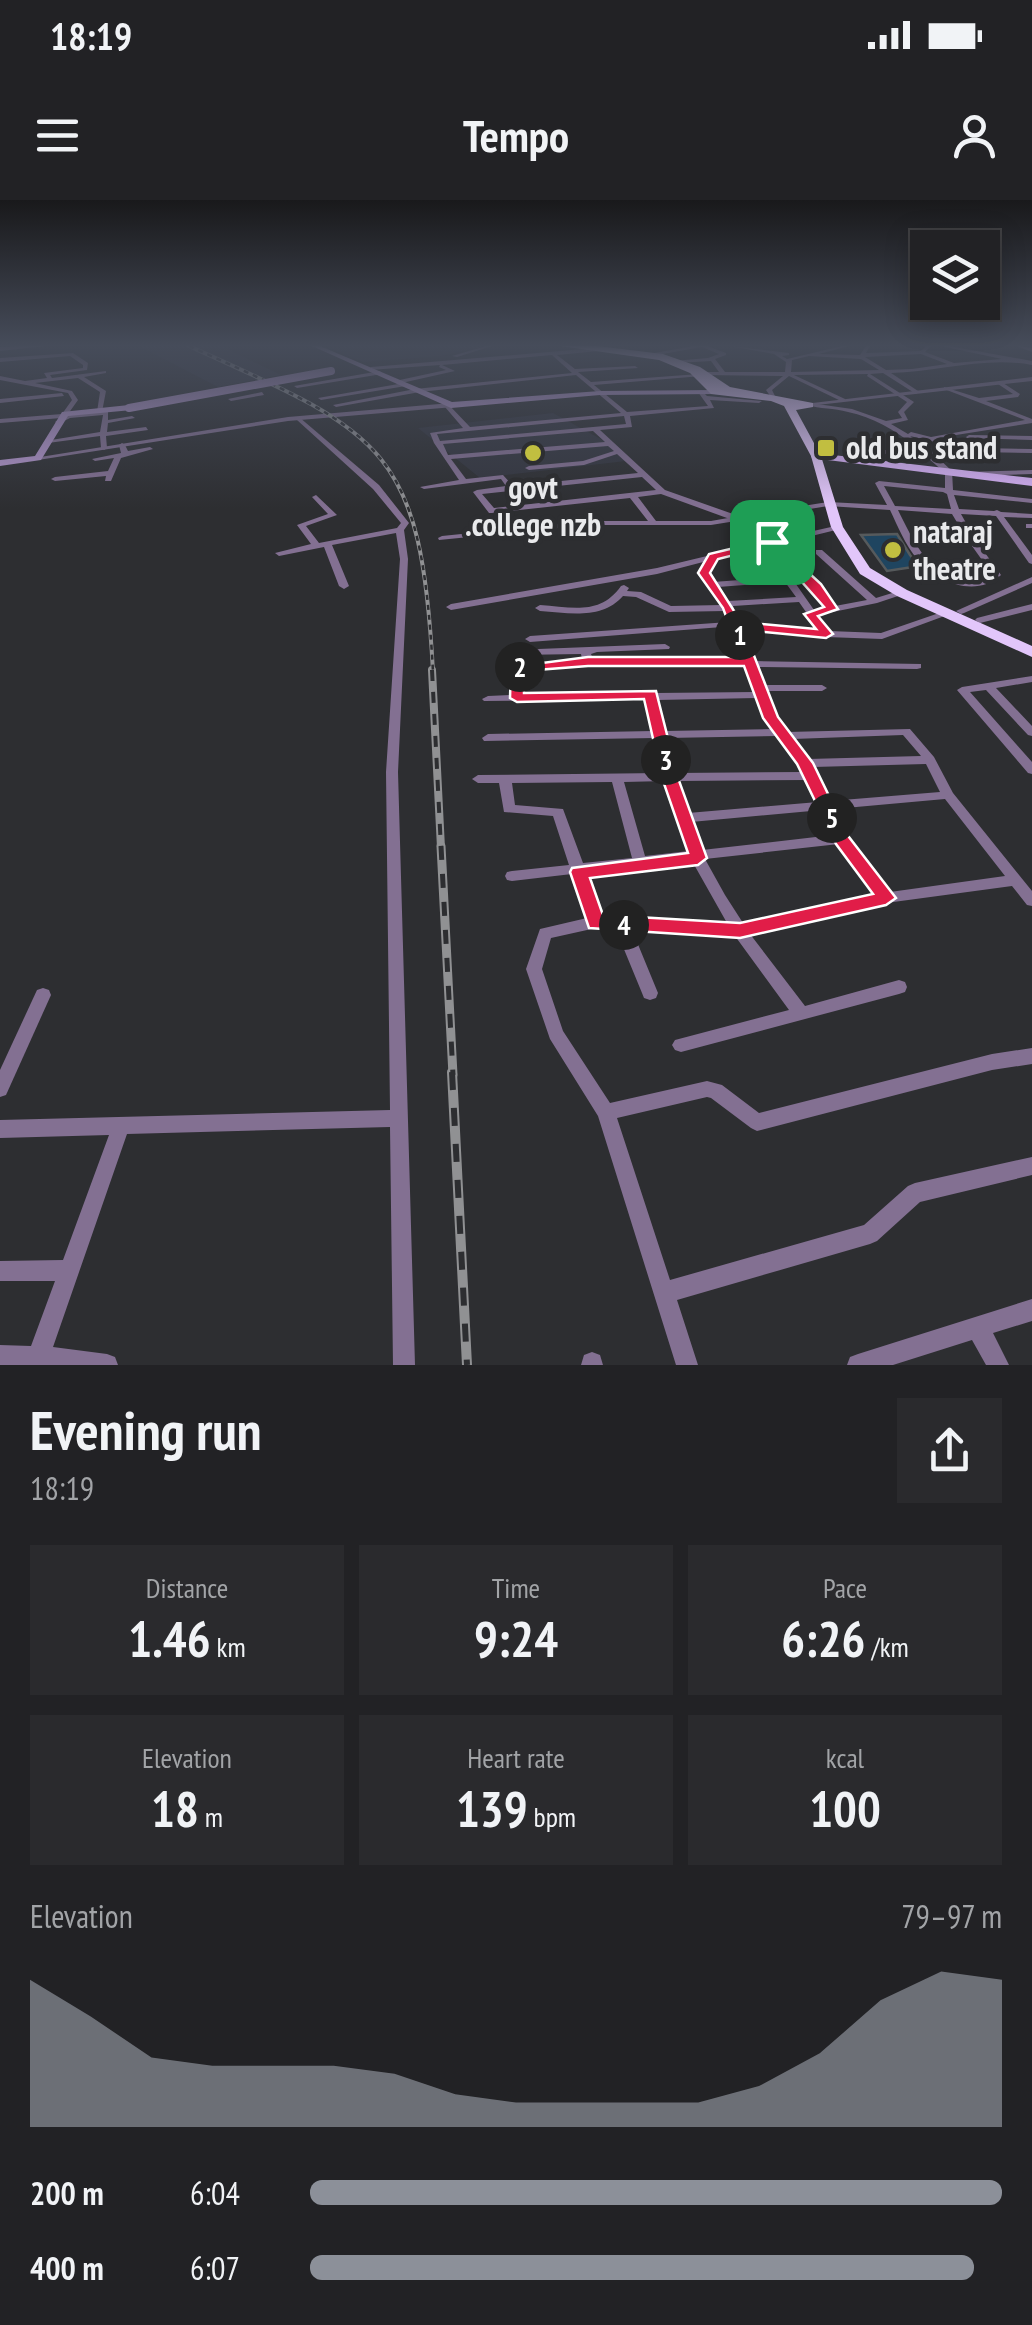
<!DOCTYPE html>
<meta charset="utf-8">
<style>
body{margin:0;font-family:"PT Sans Narrow",sans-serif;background:#2a2a2d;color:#f1f3f6;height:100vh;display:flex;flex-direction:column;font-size:38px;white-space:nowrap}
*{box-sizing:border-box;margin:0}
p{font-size:32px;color:#a2a4a7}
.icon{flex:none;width:55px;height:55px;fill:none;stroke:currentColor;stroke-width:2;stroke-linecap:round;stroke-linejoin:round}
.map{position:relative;height:1165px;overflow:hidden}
.drawer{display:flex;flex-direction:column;background:#222225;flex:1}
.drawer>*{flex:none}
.tools{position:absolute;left:910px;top:30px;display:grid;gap:20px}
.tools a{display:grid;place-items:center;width:90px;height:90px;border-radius:0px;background:#222225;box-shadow:0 5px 25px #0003,0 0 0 2px #3f3f42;font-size:50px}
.pin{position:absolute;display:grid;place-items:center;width:85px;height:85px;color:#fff;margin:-42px;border-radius:20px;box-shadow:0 5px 15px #0006}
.km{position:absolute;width:50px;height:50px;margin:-25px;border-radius:50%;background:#222;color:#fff;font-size:28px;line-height:50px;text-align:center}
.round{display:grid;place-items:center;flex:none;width:105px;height:105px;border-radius:0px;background:#2a2a2d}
.head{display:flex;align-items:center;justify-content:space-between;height:170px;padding:0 30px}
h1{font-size:55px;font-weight:700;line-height:75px}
.metrics{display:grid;grid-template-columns:repeat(3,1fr);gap:15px;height:170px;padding:10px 30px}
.metrics div{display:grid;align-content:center;border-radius:0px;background:#2a2a2d;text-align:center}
.metrics b{font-size:50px;font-weight:700}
.metrics small{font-size:28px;font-weight:400}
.metrics p{font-size:28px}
.chart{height:280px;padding:20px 30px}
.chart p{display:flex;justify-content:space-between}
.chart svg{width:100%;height:180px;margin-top:10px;fill:#8c9099;opacity:.7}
ul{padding:0 30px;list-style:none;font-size:32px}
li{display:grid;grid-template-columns:160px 120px 1fr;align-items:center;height:75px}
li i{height:25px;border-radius:12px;background:#8c9099}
.status{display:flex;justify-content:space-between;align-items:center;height:70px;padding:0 50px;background:#222225;direction:ltr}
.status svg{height:28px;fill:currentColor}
header{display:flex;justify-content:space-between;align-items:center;height:130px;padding:0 30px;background:#222225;font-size:45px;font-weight:700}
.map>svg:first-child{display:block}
</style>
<div class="status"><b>18:19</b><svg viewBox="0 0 49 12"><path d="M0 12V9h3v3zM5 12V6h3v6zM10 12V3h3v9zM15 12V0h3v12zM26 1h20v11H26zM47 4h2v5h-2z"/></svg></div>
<header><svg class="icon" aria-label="menu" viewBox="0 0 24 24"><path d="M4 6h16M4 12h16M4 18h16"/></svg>Tempo<svg class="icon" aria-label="person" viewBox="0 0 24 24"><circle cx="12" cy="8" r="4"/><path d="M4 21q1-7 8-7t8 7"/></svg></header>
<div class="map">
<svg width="1032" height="1165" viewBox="0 0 1032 1165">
<rect width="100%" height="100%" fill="#2d2e31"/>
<g fill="#33353e">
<path d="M139,146H221L281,175L218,187Z"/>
<path d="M346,146H485L441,156L363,162L334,150Z"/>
<path d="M553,213L610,244L626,261L480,278L418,228Z"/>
</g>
<path fill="#1f4560" stroke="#565a5c" stroke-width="2.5" d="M897,334L910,355L919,366L887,371L861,335Z"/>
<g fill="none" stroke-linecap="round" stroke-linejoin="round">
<g fill="#837092" fill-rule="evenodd">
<path d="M28,146H46L0,151V147Z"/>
<path d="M486,146H492L457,157L452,156Z"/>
<path d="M694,146H707L726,153V155L715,159L725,172H785L786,162L774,154L730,146L789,153V155L782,156L787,159L842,146H849L819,154L860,155L866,146H870L866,153L921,151L926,146H931L925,152L954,163L1002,159L941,146H949L1032,161V165C986,156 937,172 891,173L918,191L916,194L883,173L870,174L914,202L904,212L908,220L891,224L908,234L911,232L931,237L1025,220L944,189V187L979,198L1013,194L998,184L1000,181L1020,194L1018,197L986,201L1032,219V223L937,238L977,248L1032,249V253L977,252L910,236L924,245L952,271L953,290L1032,299V303L954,295L959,309L994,311L997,310L1001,312L1032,314V318L1004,317L1032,355V364L1029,363L996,316L961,314L975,339L1001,375C977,398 936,383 917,359C905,344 898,327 890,310L828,306L743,320L764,342L840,325V329L779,344L820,385L835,406L867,400L816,354V350H822L876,398L902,390L907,393L877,403L818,415L829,431L881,433L942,412H948L950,414L882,439L826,437L742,429L754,461L921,464V468L917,469L756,467L763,485H822L827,488L822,491H765L775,517L787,532L910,529L934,557L953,593L1032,691V706L1027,705L1012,686L886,703L750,734L805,806L899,780L905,782L907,787L905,792L899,794L681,852L675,850L672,845L675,840L789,810L735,736L638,730L637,742L658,793L656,798L650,800L644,798L642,793L621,742L623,729L596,728L551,738L542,769L563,831L610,903L707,881L722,885L759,913L992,854L1032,848V864L992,870L757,931L751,928L711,898L707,897L617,918L670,1080L864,1025L908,986L915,983L1032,957V975L920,1002L877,1041L870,1044L677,1100L698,1165H676L598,916L550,839L526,769L540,729L587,718L572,674L512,681L507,680L505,676L507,672L512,671L569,665L553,616L504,612L499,583H478L472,579L478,575L663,573L655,538L484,541L482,538L488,534L653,531L646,500L484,501L482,499L488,496L512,495L513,465L582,459L581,454L517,455L512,452L513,450L665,444L670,447L669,449L597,452L591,454L593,459L743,461L731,428L722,427L530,442L525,439L530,436L729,422L725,411L669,412L636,397L623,396C602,420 569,413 540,411L535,408L540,405C571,407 600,416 621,386L624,385L629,388L627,391L641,392L671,406L722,405L700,376L707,361L657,374L451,410L446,407L451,404L657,368L757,344L736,321L711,325H589L439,340L438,338L442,336L589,321H648L630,298L492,313H489L473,292L477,290L506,286L501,279L424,289L420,287L459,280L434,243L430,233L463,228L445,207V205H449L470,227L621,213L576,175L420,192L336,207L333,205L415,189L572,173L552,155L442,165L455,171L397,184L395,181L446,170L439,167L440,165L369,170L371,167L607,147L609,150L557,155L575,169L635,166L638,168L578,172L591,182L699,174L702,176L594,185L627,212L708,206L698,192L701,190L707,196L762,201L759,203L710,200L714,208L630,216L632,227L600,230L665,290L733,314V317L828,302L887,305L875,283L879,281L945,288V273L918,249L838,261L835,259L914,245C894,230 873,217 848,212C834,208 820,209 807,205L810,203L852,209L886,221L902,218L898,212L907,202L867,176L868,174L794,175L845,199V201H841L789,176L772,190L776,198L773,200L766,190L783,176L702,175L700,172H719L711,161L676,163L673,161L708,158L719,154L702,147L651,156L648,154ZM921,154L947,164L912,169L886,170L865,157ZM809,156L861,159L879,170L791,172L792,160ZM624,216L626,224L440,241L437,234ZM593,231L605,242L448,255L443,244ZM608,246L614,251L583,261L529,266L525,268L529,270L584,265L617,254L638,273L513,286L503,275L466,279L451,259ZM642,277L656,290L494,308L482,294ZM884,286L943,292L947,294L951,309L895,306ZM661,294L727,318H728L711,321H656L638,297ZM898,310L952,314L967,339L992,374C982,381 973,382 961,380C926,371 913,340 898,310ZM771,346L814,389L826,408L814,410L791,377L775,361L753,350ZM744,352L769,365L781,377L713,382L709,376L716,359ZM785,382L796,397L728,401L718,387ZM799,402L806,412L805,414L819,430L739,423L733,406ZM588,465L746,467L755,492L655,493L650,491L645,493L522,495V470ZM757,498L764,518L772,529L665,531L657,500ZM903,535L921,556L808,559L793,539ZM778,536L803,572L676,573L666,538ZM926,564L940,592L830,601L813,567ZM807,580L818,602L688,613L678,581ZM666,581L689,651L645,656L624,582ZM612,582L632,658L583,663L563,609L515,605L512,583ZM945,599L1005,676L890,692L848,637L834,609ZM822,610L833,635L702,650L691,622ZM839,644L876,695L743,723L725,695L705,659ZM692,661L727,723L602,717L586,673L635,667L641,670L648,666Z"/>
<path d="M73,153L88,163L87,170L50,175L52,178L106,171V173L84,177L106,191L102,212H108V220L132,216L135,218L108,223L107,232L146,227L148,230L106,236L107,248L104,250L101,248L100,236L48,243L45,241L100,232L103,215L70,218L58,224L55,222L61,218L0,223V219L62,214L72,200L68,193L0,180V176L25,181L47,178L44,173L83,168V165L70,156L0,162V158ZM78,178L100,192L97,212L68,214L78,200L72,191L35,183Z"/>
<path d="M380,171L382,174L297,188L294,186Z"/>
<path d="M404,183L406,186L321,200L318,198Z"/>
<path d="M262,192L264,195L231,201L228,199Z"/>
<path d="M62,193L64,196L0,203V199Z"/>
<path d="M299,217L379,285L409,323L404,330L408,359L398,572L415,1165H393L390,927L127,934L53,1147L107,1154L115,1157L118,1165H0V1145L31,1146L55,1081H0V1061L63,1060L109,935L0,938V920L390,910L386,572L400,359L396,333L332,345L349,386L344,389L339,386L324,347L279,356L275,353L311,344L297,325L328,314L312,297L316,295L337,315L306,326L319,343L397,328L401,323L373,289L297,220Z"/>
<path d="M969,235L1032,236V240L967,238L966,237Z"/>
<path d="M122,243L125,245L128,251L150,247L153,249L121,258L111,281H105L106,276L55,281L51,279L55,277L108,271L114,258L95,261L92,259L121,253L119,245Z"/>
<path d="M1032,270V274L965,276L961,274L965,272Z"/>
<rect x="1026" y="324" width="6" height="4"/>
<path d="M1032,377V383L964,413L961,414L956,411Z"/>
<path d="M1032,404V410L980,423L975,420L977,418Z"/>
<path d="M1032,476V482L996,488L1032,526V536L1028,535L986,490L970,492L1032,562V574L1028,573L957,490L962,487Z"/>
<path d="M43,788L49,790L51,795L6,895L0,897V870L37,790Z"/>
<path d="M1032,1099V1121L993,1133L1009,1165H986L972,1140L893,1165H847L850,1157L858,1154Z"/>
<path d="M592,1152L600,1155L603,1165H581L584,1155Z"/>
</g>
<g fill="#837092" fill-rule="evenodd">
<path d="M1018,146L1032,148V152L1019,147Z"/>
<path d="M1032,177V181L808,206L804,204Z"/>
<path d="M451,203L454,207L288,221L38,260L34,258L288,217Z"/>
</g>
<g fill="#b395cc" fill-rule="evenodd">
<path d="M312,146H320L452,202L600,191L714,190L718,192L714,194L600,195L451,208Z"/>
<path d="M129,205L132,210L68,216L41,260L0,266V260L35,256L62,212Z"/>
</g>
<path fill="#d8b2f8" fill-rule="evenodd" d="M816,253L1032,278V286L812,258L811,256Z"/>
<path fill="#e2c6fa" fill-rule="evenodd" d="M560,146H597L663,154L700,167L730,187L813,203V207L796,210L821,256L843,327L870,368L907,390L1032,446V457L897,396L860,374L831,327L811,256L784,206L771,201L711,194L690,173L659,160Z"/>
<g stroke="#909193" stroke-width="4">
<path id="rail-far3" d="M189,146C385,234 421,248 433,472"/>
</g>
<g stroke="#909193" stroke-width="8">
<path id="rail-far2" d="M432,470L441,648"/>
</g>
<g stroke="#909193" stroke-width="9">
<path id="rail-far1" d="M441,646L453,875"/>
</g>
<g stroke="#909193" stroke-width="10">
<path id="rail" d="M452,872L467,1165"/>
</g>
<use href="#rail-far3" stroke="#2d2e31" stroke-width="2.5" stroke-dasharray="5" stroke-linecap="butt"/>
<use href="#rail-far2" stroke="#2d2e31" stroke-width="4" stroke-dasharray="11" stroke-linecap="butt"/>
<use href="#rail-far1" stroke="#2d2e31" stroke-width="5" stroke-dasharray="14" stroke-linecap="butt"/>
<use href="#rail" stroke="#2d2e31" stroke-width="6" stroke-dasharray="18" stroke-linecap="butt"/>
<path stroke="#b395cc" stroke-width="8" d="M129,208L331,171"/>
</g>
<linearGradient id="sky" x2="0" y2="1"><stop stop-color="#19191b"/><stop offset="0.47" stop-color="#464c5a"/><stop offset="1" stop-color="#464c5a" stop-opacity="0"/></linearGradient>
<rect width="1032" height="309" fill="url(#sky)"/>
<path fill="#e11d48" stroke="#fff" stroke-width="2.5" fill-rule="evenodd" d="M772,339L821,384L838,409L818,416L833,434L826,438L744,430L778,517L813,563L849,637L896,698L886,705L740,738L589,728L570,672L572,668L688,653L662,578L644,499L517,502L510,498L511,467L588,457H741L723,408L698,373L709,354ZM770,346L824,407L804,414L816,429L741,422L710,373L718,359ZM588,466H744L763,518L797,564L836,644L873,694L740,723L603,715L590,678L698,665L707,658L678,578L656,491L524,493V471Z"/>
<g fill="#c1be40" stroke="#2d2e31" stroke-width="4">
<rect x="816" y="238" width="20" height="20" rx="5"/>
<circle cx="533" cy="253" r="10"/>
<circle cx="893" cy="350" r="10"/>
</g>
<g text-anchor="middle" stroke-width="9" stroke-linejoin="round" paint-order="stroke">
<g font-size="32" font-weight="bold" fill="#e9eaec" stroke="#2d2e31" text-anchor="start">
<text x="846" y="259">old bus stand</text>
<text x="533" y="299" text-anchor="middle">govt<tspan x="533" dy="37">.college nzb</tspan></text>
<text x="913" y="343">nataraj<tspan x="913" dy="37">theatre</tspan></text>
</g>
</g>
</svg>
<div class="tools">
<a><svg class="icon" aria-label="layers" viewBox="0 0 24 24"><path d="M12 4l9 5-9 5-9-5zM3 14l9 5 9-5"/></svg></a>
</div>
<div class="pin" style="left:772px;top:342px;background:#1e9e55"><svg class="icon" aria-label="arrive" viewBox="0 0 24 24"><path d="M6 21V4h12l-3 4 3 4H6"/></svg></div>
<b class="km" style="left:740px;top:435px">1</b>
<b class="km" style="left:520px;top:467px">2</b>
<b class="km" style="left:666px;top:560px">3</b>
<b class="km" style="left:624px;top:725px">4</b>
<b class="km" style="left:832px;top:618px">5</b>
</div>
<section class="drawer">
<div class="head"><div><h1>Evening run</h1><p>18:19</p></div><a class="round"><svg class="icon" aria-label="share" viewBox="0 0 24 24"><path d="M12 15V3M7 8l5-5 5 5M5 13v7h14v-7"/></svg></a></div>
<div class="metrics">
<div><p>Distance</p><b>1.46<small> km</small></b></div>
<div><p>Time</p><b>9:24</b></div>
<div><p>Pace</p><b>6:26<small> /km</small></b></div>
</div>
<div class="metrics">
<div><p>Elevation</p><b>18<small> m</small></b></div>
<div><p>Heart rate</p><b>139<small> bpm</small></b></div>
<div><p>kcal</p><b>100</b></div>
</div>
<div class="chart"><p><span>Elevation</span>79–97 m</p>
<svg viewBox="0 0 160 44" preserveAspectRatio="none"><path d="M0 44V8L10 17L20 27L30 29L40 29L50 29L60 31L70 36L80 38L90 38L100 38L110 38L120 34L130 26L140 13L150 6L160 8V44z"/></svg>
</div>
<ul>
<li><b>200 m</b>6:04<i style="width:100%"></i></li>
<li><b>400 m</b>6:07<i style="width:96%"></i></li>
</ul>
</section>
